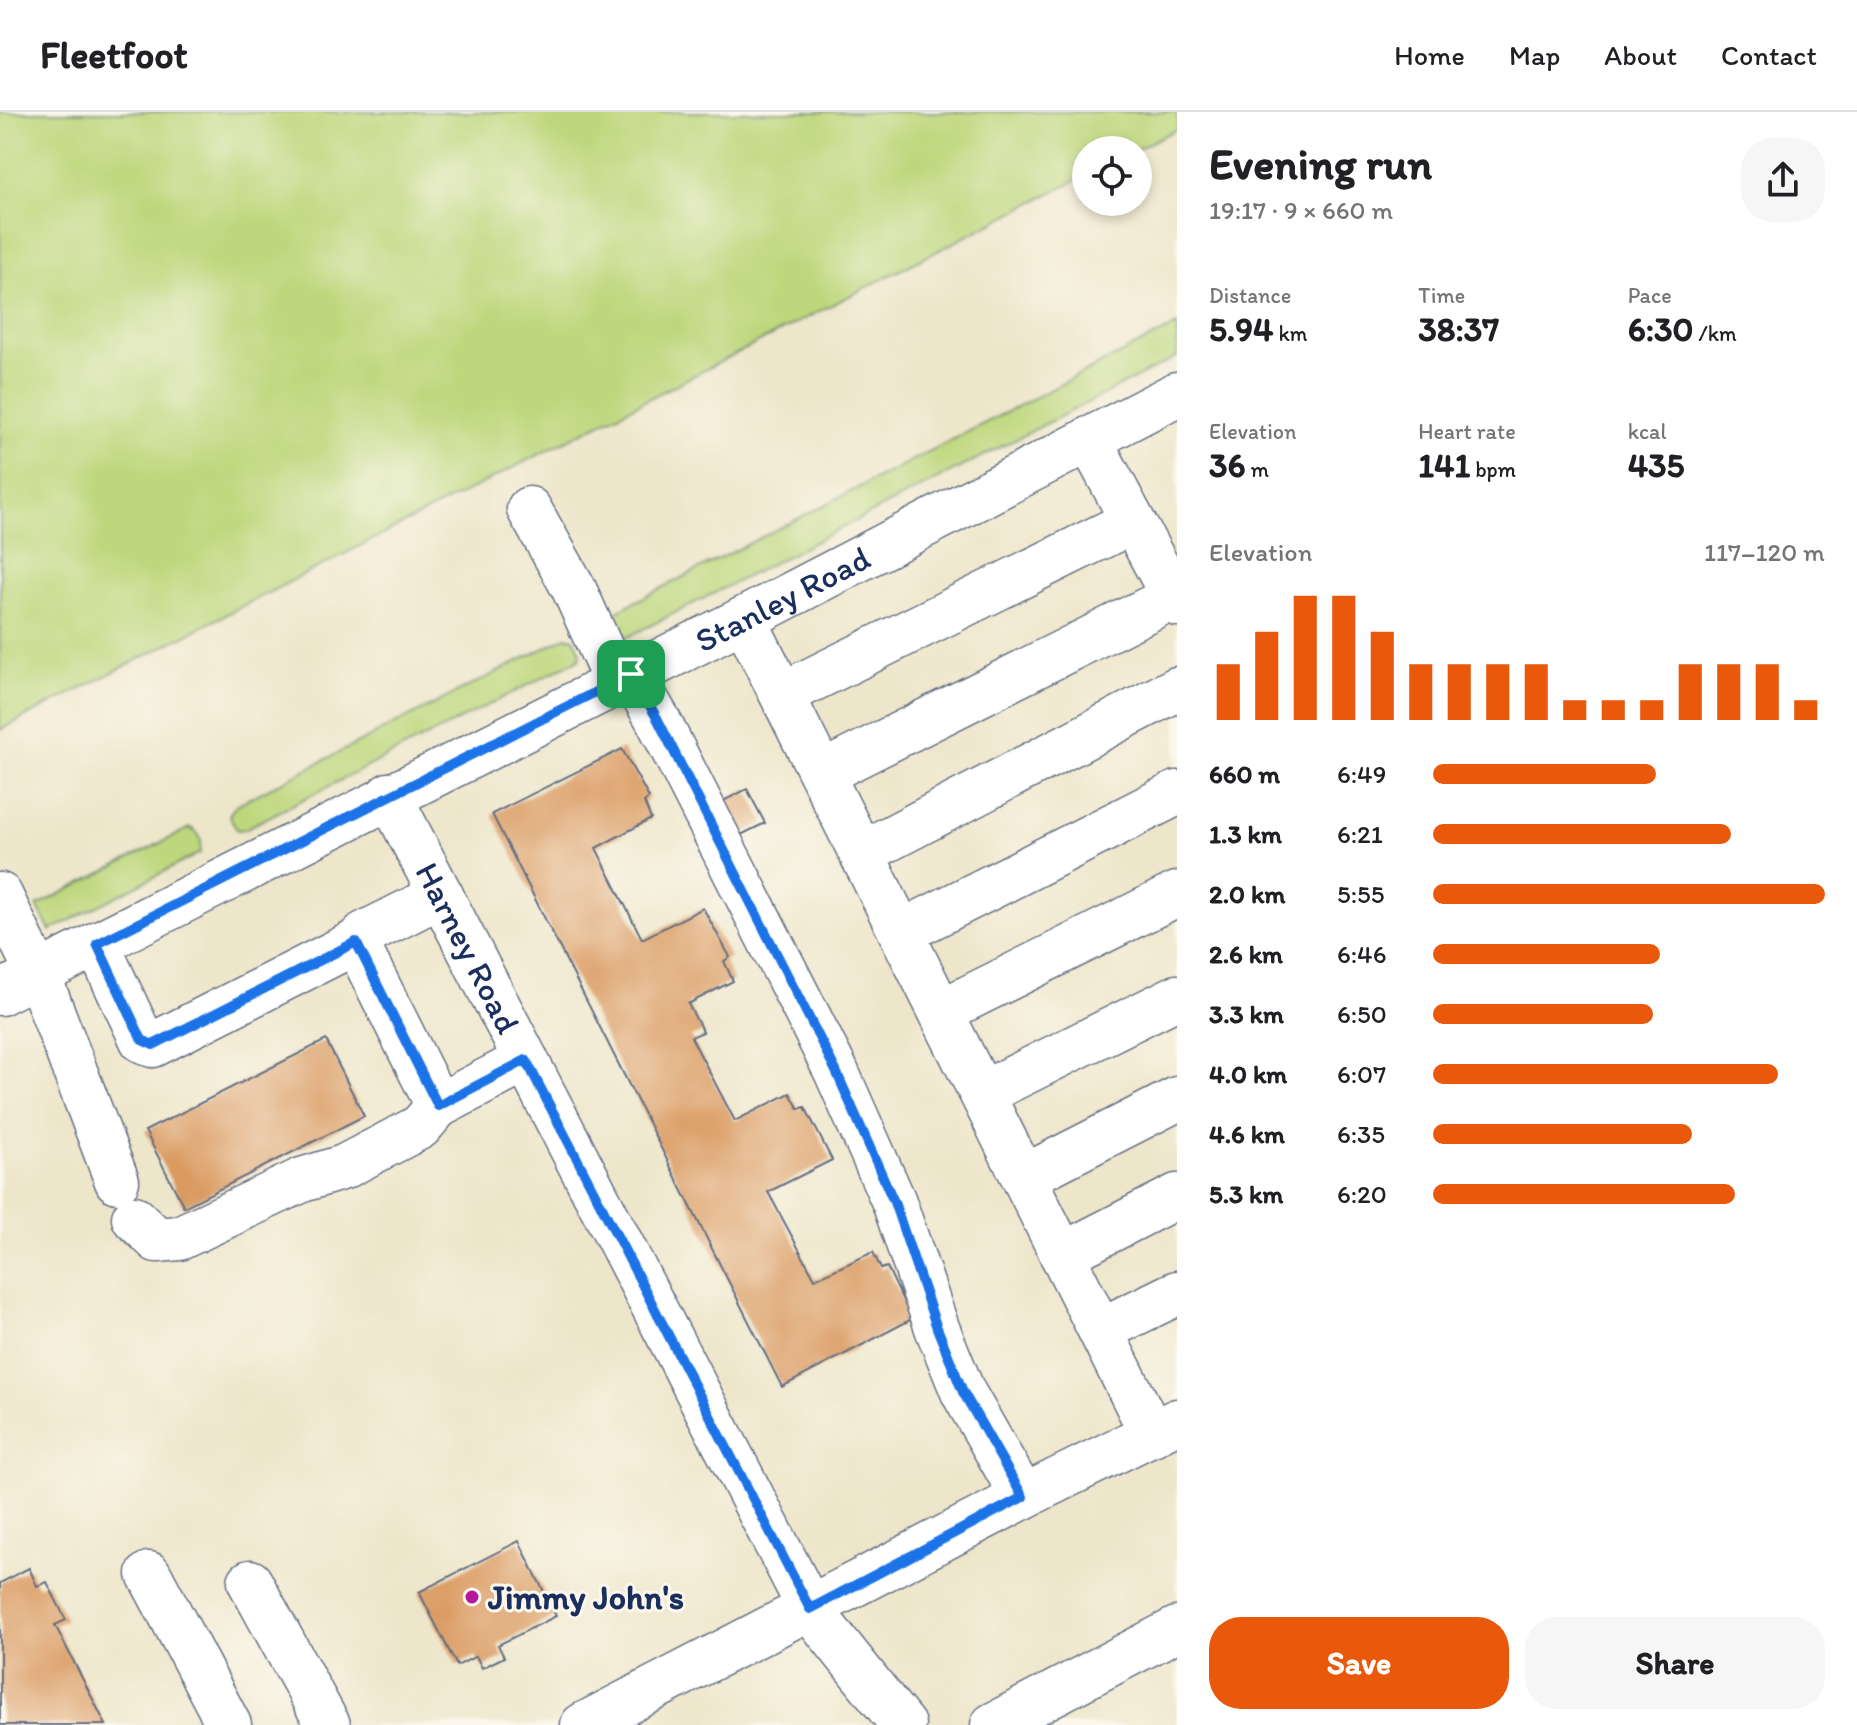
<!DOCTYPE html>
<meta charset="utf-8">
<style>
body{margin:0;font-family:Itim,sans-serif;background:#f6f6f6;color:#202124;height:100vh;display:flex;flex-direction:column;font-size:30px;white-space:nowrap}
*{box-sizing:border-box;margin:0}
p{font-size:26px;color:#757577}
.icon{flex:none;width:44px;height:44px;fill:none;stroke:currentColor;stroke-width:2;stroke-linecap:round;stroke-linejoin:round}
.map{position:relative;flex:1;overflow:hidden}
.panel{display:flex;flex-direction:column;background:#fff;width:680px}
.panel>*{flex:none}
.tools{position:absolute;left:1072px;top:24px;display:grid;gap:16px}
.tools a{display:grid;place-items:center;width:80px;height:80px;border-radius:50%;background:#fff;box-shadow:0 4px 12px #0003;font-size:40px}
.pin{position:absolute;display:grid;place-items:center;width:68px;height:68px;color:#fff;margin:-34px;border-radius:16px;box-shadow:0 4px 12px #0006}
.round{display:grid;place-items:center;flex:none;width:84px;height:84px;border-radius:32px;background:#f6f6f6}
.headline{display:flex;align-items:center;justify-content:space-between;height:136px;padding:0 32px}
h1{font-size:44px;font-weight:700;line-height:60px}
.figures{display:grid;grid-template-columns:repeat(3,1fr);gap:12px;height:136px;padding:8px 32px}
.figures div{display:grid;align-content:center}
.figures b{font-size:34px;font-weight:700}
.figures small{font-size:22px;font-weight:400}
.figures p{font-size:22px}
.chart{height:224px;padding:16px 32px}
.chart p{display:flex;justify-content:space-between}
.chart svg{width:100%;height:144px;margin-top:8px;stroke:#ea580c;stroke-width:6}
.action{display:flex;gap:16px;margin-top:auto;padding:16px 32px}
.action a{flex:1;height:92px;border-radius:32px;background:#ea580c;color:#fff;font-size:32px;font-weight:700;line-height:92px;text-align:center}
.action a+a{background:#f6f6f6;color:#202124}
ul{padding:0 32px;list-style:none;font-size:26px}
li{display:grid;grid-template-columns:128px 96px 1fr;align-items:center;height:60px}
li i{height:20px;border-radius:10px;background:#ea580c}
header{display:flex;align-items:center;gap:48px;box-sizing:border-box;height:112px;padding:0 40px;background:#fff;border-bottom:2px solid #e0e0e0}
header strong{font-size:38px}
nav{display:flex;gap:44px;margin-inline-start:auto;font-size:28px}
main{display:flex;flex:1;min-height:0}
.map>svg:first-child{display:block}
</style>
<header>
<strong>Fleetfoot</strong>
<nav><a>Home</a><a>Map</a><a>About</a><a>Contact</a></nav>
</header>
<main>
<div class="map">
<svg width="1177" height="1613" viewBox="0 0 1177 1613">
<rect width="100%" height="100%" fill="#fbf7ec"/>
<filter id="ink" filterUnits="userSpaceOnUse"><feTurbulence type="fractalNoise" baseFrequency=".0125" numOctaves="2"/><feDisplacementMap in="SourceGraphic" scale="16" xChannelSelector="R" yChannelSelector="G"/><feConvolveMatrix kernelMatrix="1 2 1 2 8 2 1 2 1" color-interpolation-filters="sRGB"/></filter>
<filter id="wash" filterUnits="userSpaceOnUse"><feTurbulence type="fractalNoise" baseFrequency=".006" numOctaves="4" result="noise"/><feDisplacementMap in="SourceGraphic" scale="32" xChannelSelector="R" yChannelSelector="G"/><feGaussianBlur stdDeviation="1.8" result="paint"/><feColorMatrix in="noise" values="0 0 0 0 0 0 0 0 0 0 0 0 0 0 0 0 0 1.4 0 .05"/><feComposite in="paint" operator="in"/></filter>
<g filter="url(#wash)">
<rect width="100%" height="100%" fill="#eee6ca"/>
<g fill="#bdd77c" stroke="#6c836d" stroke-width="2">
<path d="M0,0H1177V17L1135,38H1086V63L0,618Z"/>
<path d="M1177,213V245L626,526L615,522L610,510L611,502Z"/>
<path d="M566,525L574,526L581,540L579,547L245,717L237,718L229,703L236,693Z"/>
<path d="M190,716C201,722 203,729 200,741L50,819L37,794Z"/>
</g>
<g id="blocks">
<g fill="#da9a60">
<path d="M622,637L649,686L644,690L651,707L596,736L642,827L703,796L730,845L724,849L733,869L688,892L703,920L691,925L735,1009L790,981L799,997L805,995L832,1048L768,1080L815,1167L873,1140L881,1157L887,1155L912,1207L782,1275L492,702Z"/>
<path d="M747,677L765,711L731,728L713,694Z"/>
<path d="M326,928L364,1004L184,1095L145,1019Z"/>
<path d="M519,1429L556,1504L498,1533L504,1545L482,1556L476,1544L457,1554L419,1480Z"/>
<path d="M29,1456L37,1474L47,1470L66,1508L55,1513L106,1613H0V1471Z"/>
</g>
</g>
</g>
<g filter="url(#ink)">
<use href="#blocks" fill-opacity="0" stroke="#656f84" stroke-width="2"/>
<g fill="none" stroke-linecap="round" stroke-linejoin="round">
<g stroke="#656f84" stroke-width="47">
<g id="minor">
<path d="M1089,327L1177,492"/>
<path d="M529,397L573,475L616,570"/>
<path d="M744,507L1152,1322"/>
<path d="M631,562L657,606L836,959L894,1090L937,1216L963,1280L1023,1385"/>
<path d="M783,582L1131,410"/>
<path d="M823,661L1173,485"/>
<path id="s1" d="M389,683L810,1497L903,1613"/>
<path d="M862,741L1177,577"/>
<path d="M0,783L38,862L117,1069"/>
<path d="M441,783L364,822L356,830L438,994L526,948"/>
<path d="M902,820L1177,681"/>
<path d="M97,832L142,928L153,933L356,830"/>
<path id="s2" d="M0,881L744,507L1177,282"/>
<path d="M942,899L1177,782"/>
<path d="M983,981L1177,885"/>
<path d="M1024,1065L1177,987"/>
<path d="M134,1106L157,1128L179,1126L302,1068L344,1055L420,1015L438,994"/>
<path d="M1062,1143L1177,1084"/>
<path d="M1101,1218L1177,1181"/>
<path d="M149,1462L229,1613"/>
<path d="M250,1470L328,1613"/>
<path d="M583,1613L1023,1385L1177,1309"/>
<path d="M993,1613L1177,1517"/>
</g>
</g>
<use href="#minor" stroke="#fff" stroke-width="44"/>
</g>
</g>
<g fill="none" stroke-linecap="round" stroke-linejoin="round" filter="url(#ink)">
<g stroke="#fff" stroke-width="16">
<path id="route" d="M631,562L657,606L836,959L894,1090L937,1216L963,1280L1023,1385L810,1497L526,948L438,994L356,830L153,933L142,928L97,832Z"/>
</g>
<use href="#route" stroke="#1a73e8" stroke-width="10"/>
</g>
<circle fill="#b5179e" stroke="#fbf7ec" stroke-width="3" cx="472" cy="1485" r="8"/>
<g text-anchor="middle" stroke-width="6" stroke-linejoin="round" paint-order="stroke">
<g font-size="34" fill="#1b2f5e" stroke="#fbf7ec">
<text dy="12" stroke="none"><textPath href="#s2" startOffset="876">Stanley Road</textPath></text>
<text dy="12" stroke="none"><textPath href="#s1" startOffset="172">Harney Road</textPath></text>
</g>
<g font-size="34" font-weight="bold" fill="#1b2f5e" stroke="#fbf7ec" text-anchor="start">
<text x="488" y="1497">Jimmy John's</text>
</g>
</g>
</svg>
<div class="tools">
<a><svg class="icon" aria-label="locate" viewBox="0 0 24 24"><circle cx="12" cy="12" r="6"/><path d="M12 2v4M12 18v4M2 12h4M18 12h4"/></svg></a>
</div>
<div class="pin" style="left:631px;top:562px;background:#1e9e55"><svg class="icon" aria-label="arrive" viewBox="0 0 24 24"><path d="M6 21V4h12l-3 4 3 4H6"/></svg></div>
</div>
<section class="panel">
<div class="headline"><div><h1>Evening run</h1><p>19:17 · 9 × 660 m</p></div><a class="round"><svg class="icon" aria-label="share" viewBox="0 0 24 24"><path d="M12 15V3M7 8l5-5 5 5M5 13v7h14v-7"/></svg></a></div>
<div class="figures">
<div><p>Distance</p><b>5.94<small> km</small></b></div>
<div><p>Time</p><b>38:37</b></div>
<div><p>Pace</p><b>6:30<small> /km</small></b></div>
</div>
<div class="figures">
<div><p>Elevation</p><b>36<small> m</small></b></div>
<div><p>Heart rate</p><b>141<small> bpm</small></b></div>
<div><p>kcal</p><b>435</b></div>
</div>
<div class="chart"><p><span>Elevation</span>117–120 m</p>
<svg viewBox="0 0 160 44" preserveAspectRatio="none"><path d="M5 44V27M15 44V17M25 44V6M35 44V6M45 44V17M55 44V27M65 44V27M75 44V27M85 44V27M95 44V38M105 44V38M115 44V38M125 44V27M135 44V27M145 44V27M155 44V38"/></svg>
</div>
<ul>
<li><b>660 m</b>6:49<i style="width:57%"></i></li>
<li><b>1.3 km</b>6:21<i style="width:76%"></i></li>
<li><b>2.0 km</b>5:55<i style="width:100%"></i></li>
<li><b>2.6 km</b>6:46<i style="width:58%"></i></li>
<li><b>3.3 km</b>6:50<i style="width:56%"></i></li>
<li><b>4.0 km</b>6:07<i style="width:88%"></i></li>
<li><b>4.6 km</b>6:35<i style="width:66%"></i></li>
<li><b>5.3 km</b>6:20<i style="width:77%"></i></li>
</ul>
<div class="action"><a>Save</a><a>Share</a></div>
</section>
</main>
